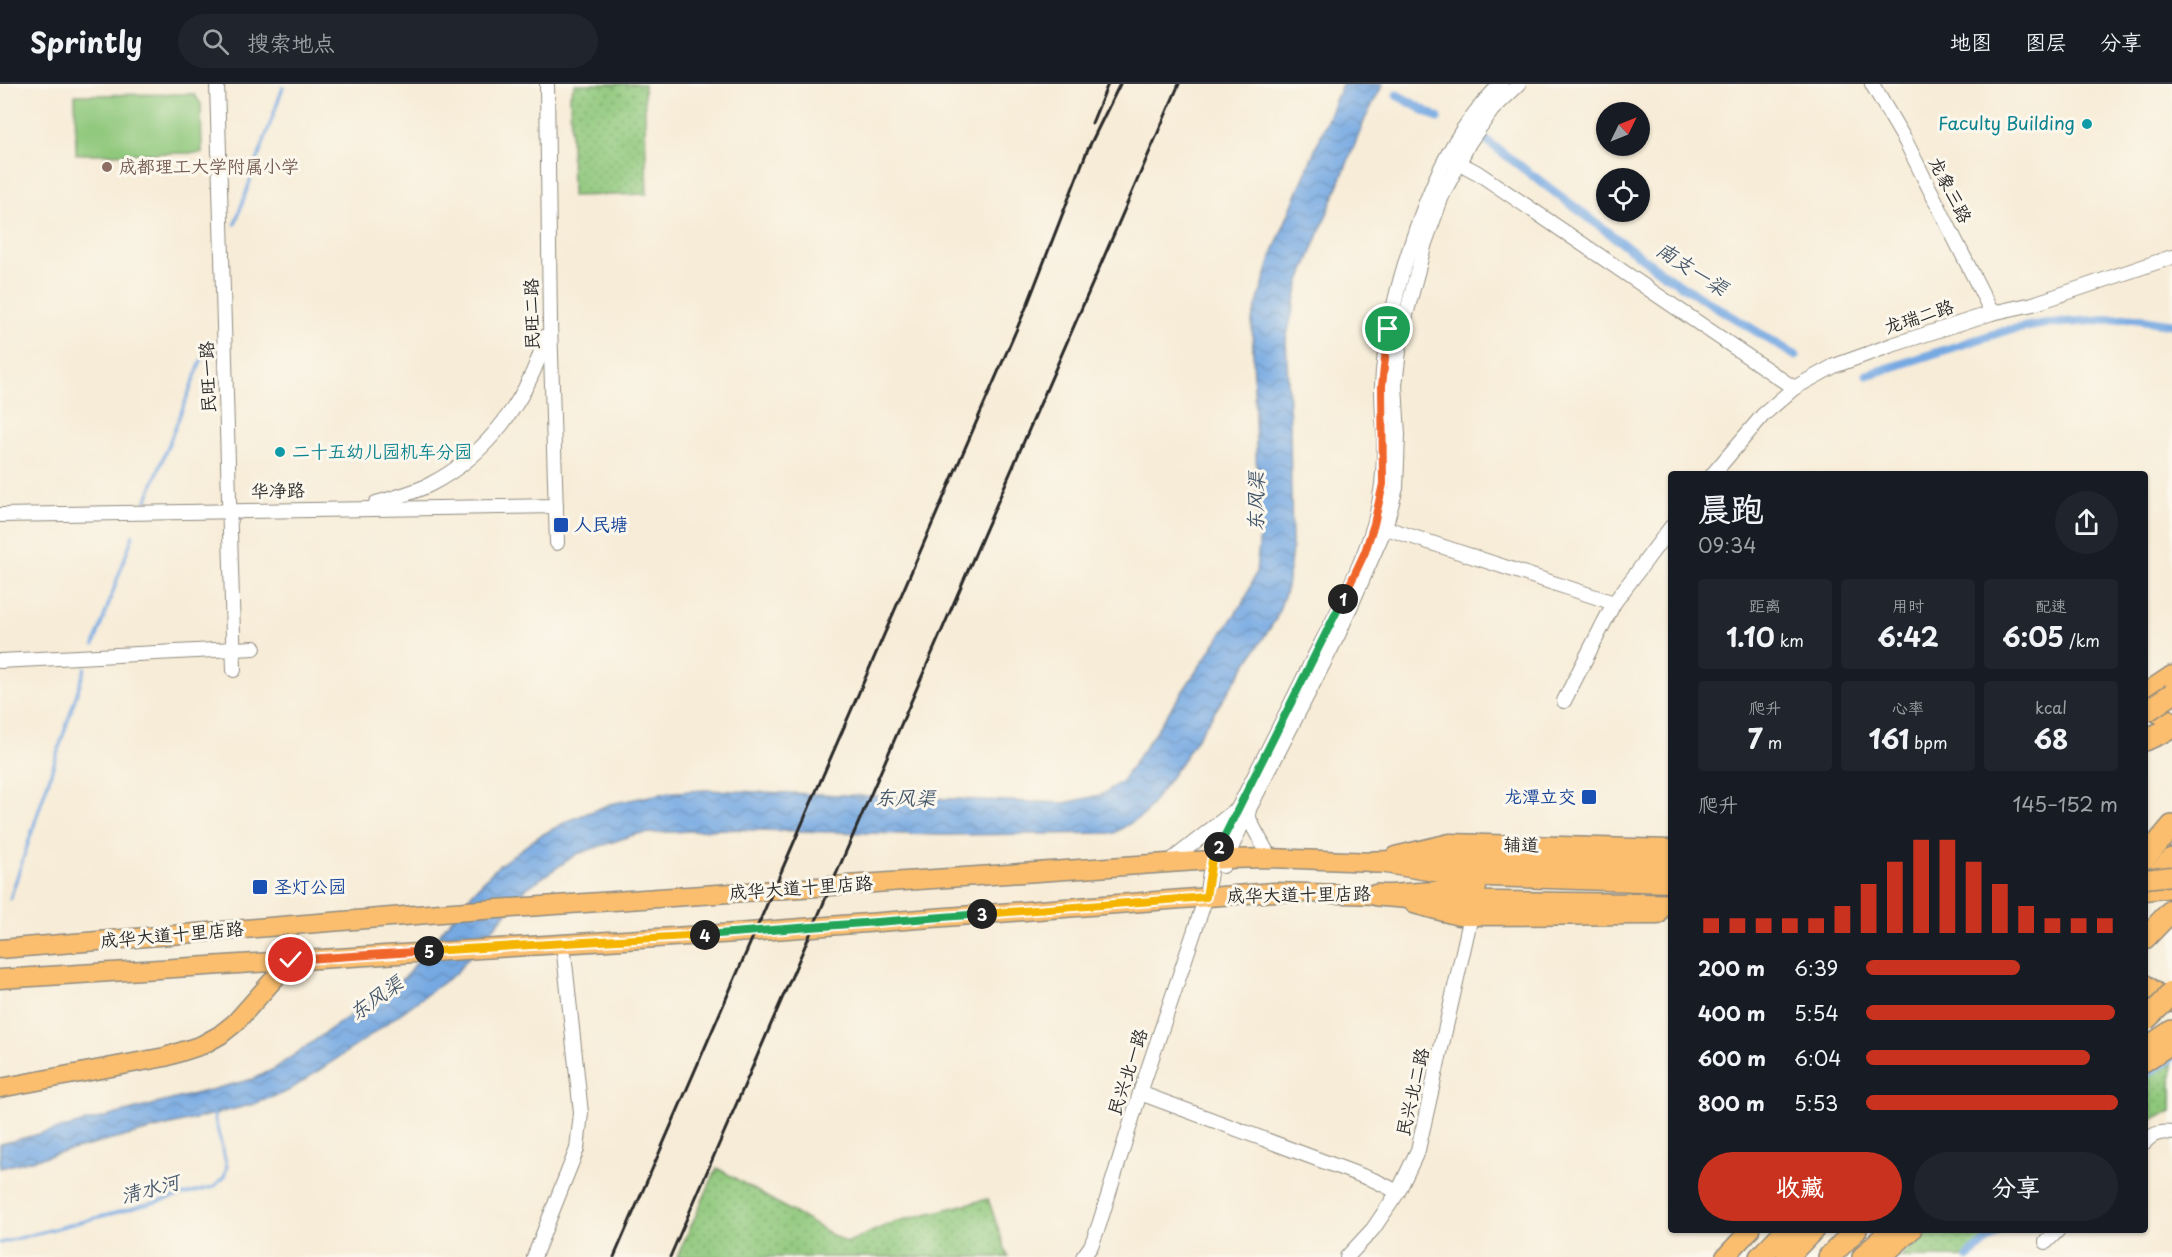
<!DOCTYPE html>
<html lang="zh">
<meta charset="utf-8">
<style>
body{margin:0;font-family:"Playpen Sans","LXGW WenKai TC",sans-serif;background:#20242c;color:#f1f3f6;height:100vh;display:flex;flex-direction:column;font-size:22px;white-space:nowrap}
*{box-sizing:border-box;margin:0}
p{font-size:20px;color:#9ea1a6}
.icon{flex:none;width:33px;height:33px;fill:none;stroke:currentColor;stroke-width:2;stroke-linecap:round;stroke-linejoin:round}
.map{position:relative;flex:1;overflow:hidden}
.side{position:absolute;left:1668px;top:387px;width:480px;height:762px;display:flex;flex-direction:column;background:#171b24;border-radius:6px;box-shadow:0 2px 4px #0004}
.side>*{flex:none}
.needle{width:39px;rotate:47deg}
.controls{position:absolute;left:1596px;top:18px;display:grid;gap:12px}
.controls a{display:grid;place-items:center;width:54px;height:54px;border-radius:50%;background:#171b24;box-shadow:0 2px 4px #0004;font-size:30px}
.pin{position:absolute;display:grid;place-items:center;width:51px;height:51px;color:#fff;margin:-26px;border:3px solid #fff;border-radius:50%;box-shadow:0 2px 6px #0007}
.km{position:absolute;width:30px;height:30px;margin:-15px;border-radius:50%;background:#222;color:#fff;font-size:16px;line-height:30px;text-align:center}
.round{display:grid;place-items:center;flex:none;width:63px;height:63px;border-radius:32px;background:#20242c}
.headline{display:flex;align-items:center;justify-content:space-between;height:102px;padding:0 30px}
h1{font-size:33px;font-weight:700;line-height:45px}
.figures{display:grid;grid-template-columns:repeat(3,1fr);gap:9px;height:102px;padding:6px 30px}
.figures div{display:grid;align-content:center;border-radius:6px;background:#20242c;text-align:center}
.figures b{font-size:26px;font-weight:700}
.figures small{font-size:16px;font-weight:400}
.figures p{font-size:16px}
.chart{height:168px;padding:12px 30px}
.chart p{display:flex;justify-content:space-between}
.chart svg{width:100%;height:108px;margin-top:6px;stroke:#c8321e;stroke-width:6}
.action{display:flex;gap:12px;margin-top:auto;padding:12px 30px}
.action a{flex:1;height:69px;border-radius:36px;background:#c8321e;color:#fff;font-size:24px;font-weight:700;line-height:69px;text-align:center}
.action a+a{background:#20242c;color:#f1f3f6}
ul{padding:0 30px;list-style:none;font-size:20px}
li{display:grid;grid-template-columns:96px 72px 1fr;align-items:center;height:45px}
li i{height:15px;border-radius:8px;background:#c8321e}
header{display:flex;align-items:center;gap:36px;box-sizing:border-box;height:84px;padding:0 30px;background:#171b24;border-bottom:2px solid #363941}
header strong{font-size:28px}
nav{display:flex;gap:33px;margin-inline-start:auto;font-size:21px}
.search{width:420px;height:54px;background:#20242c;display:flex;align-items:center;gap:15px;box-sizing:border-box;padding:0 21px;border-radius:33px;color:#9ea1a6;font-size:22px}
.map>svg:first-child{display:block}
</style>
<header>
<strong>Sprintly</strong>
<div class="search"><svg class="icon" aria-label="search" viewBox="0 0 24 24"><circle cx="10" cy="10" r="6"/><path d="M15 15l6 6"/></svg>搜索地点</div>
<nav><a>地图</a><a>图层</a><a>分享</a></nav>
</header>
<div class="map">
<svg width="2172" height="1173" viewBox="0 0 2172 1173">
<defs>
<pattern id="park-dots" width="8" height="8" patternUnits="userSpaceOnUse" patternTransform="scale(1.5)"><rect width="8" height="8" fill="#8fc87c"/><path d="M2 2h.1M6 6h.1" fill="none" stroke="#75a366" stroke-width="1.8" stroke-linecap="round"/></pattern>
<pattern id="water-waves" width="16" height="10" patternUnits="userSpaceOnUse" patternTransform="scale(1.5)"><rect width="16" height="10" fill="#76a9e2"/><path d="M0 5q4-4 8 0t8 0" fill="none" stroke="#618ab7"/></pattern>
</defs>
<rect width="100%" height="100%" fill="#fbf7ec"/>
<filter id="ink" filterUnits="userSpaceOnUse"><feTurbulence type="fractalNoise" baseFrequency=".0167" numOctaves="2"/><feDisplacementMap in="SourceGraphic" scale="12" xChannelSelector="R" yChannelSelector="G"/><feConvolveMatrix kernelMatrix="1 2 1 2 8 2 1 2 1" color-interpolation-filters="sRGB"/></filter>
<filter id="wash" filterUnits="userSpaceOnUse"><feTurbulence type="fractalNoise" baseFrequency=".008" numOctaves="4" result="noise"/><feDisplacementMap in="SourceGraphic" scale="24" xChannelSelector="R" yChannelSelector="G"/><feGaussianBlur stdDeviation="1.35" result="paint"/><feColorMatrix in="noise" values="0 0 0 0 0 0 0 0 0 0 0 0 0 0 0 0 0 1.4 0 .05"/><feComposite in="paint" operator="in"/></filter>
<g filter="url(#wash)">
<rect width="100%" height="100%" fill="#f7ecd7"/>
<g fill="url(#park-dots)" stroke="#5d7a54" stroke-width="1.5">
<path d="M575,0H644L647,110L572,112L570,11Z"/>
<path d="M2172,973V1028L2145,1037V991Z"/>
<path d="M717,1084L846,1159L894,1138L988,1115L1008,1173H677Z"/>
<path d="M1931,1146H1993L1966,1173H1900Z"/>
</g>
<path fill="#8fc87c" stroke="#5d7a54" stroke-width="1.5" d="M194,10L201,20L202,69L76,70L75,11Z"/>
<path fill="url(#water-waves)" stroke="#506a86" stroke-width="1.5" d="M1342,0H1383L1365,35L1300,197L1286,255L1290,341L1292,465L1287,503L1276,535L1180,680L1144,731L1114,749L941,751L723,745L636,750L577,770L527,804L456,889L360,959L288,1007L254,1020L0,1084V1060L253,995L274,985L406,892L473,808L497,783L538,753L568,737L610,720L665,709L703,706L1065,719L1101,711L1122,697L1246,514L1256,488L1259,461L1252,236L1273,168Z"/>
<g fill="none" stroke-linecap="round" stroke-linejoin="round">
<g stroke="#76a9e2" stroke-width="3">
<path d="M235,140L283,3"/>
<path d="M146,418L209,257"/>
<path d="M94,561L133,451"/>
<path d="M10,815L85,584"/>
<path d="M0,1159L214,1103L224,1093L227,1083L213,1028"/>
</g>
<g stroke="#76a9e2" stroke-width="9">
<path d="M1397,11L1438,34"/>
<path d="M1487,57L1665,191L1796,272"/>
<path d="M1867,291L2004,247L2043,240L2130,234L2172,240"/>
<path d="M2145,991L2172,973"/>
<path d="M1968,1173L1999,1146"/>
</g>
</g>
</g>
<g filter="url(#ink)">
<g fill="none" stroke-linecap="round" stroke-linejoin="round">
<g stroke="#918c81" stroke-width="16">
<g id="minor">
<path d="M217,0L234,586"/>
<path d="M547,0L550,239L557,459"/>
<path d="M1872,0L1906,58L1992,229"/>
<path d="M1452,75L1478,89L1794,304"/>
<path d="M1713,390L1763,331L1794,304L1834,282L1892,261L1992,229L2033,220L2172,173"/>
<path d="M376,419C394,414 412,409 429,401C488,371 528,315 546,252"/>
<path d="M0,431L556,422"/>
<path d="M1377,441L1614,519"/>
<path d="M0,577L254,564"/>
<path d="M1564,617L1614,519L1671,443"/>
<path d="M1248,727L1250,737L1270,774"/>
<path d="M1168,779L1233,728"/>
<path d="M1223,782L1248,727L1339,549L1385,444L1396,404L1398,351L1395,301L1401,250L1425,159L1442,112L1469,59L1492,26L1519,0"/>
<path d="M1140,1009L1376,1097L1398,1108"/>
<path d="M2145,1058C2152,1050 2162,1047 2172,1049"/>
<path d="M2046,1158L2058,1146"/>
<path d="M534,1173L577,1065L581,1029L563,860"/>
<path d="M1083,1173L1091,1162L1099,1141L1140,1009L1206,813L1212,776C1246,708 1281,641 1314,573C1336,531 1360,487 1374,441C1383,410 1385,379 1384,347C1383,332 1382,317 1382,302C1384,258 1394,215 1407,173C1427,109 1451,47 1501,0"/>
<path d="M1347,1173L1373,1145L1398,1108L1418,1066L1471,832"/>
</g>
</g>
<g stroke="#918c81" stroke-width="21">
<g id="major">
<path d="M2145,609L2172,591"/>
<path d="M2145,622L2172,637"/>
<path d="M1395,772L1450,759L1671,765"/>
<path d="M2145,807L2172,804"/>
<path d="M1414,820L1459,832L1658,831"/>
<path d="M0,865L453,828L1226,775L1270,774L1374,778L1459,792L1671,799"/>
<path d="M0,895L736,849L1274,808L1377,811L1477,804"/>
<path d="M2145,900L2172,919"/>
<path d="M2145,978L2172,960"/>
<path d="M0,1004L165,973L202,961L220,951L235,939L291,876"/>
<path d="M1725,1173L1750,1146"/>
<path d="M1882,1173L1912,1146"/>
</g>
</g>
<g stroke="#918c81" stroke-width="24">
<g id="highway">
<path d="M2145,656L2172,644"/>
<path d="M2145,774L2172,742"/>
<path d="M1374,778L1463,776L1671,781"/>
<path d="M2145,805L2172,775"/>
<path d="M1377,811L1464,818L1671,821"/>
<path d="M2145,854L2172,826"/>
<path d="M2145,965L2172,947"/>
<path d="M1760,1173L1786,1146"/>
<path d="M1787,1173L1813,1146"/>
<path d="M1829,1173L1856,1146"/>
<path d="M1863,1173L1891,1146"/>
</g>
</g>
<use href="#minor" stroke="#fff" stroke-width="14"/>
<use href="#major" stroke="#fabe6e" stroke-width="18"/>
<use href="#highway" stroke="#fabe6e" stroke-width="21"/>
<g stroke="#2b2b2b" stroke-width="3">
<path d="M1092,39L1108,0"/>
<path d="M614,1173L1028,219L1087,67L1120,0"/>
<path d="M670,1173L1179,0"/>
</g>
<g stroke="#918c81" stroke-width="21" stroke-linecap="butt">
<path id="major-bridge" d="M2145,795L2172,792"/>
</g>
<g stroke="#918c81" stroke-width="24" stroke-linecap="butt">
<g id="highway-bridge">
<path d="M2145,628L2172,610"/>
<path d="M2145,936L2164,918L2172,908"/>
</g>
</g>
<use href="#major-bridge" stroke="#fabe6e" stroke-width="18"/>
<use href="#highway-bridge" stroke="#fabe6e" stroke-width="21"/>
</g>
</g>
<g fill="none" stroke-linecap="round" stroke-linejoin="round" filter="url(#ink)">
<g stroke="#fff" stroke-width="12">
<path id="split-1" d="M1343,515L1365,468L1374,440L1383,400L1382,302L1388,245"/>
</g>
<g stroke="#fff" stroke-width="12">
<path id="split-2" d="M1219,763L1343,515"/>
</g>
<g stroke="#fff" stroke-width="12">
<path id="split-3" d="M982,830L1206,813L1212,776L1219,763"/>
</g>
<g stroke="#fff" stroke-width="12">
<path id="split-4" d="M705,851L982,830"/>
</g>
<g stroke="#fff" stroke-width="12">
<path id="split-5" d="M429,867L705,851"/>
</g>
<g stroke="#fff" stroke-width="12">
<path id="split-6" d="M291,876L429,867"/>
</g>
<use href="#split-1" stroke="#f0652b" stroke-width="8"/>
<use href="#split-2" stroke="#22a559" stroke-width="8"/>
<use href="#split-3" stroke="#f5b400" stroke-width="8"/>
<use href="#split-4" stroke="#22a559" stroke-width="8"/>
<use href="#split-5" stroke="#f5b400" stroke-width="8"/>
<use href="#split-6" stroke="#f0652b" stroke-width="8"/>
</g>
<g fill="#0f9aa8" stroke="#fbf7ec" stroke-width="2">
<circle cx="2087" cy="40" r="6"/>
<circle cx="280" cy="368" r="6"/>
</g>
<circle fill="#8d6e63" stroke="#fbf7ec" stroke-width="2" cx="107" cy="83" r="6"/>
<g fill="#1a4fb4" stroke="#fbf7ec" stroke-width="2">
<rect x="553" y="433" width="16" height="16" rx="3"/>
<rect x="1581" y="705" width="16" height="16" rx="3"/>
<rect x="252" y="795" width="16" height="16" rx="3"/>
</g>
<g text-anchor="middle" stroke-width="6" stroke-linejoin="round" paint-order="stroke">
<g font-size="18" fill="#0d838f" stroke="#fbf7ec" text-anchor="end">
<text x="2075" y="46">Faculty Building</text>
<text x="292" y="374" text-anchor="start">二十五幼儿园机车分园</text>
</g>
<g font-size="18" fill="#785e54" stroke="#fbf7ec" text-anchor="start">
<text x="119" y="89">成都理工大学附属小学</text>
</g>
<g font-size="18" fill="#2b2b2b" stroke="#fbf7ec">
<text transform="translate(1950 106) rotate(63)" y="6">龙象三路</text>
<text transform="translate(532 230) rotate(-91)" y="6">民旺二路</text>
<text transform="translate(1919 233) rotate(-18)" y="6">龙瑞二路</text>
<text transform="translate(208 293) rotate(-92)" y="6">民旺一路</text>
<text transform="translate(278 407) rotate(-1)" y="6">华净路</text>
<text transform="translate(1521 761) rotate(1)" y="6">辅道</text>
<text transform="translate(801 804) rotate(-4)" y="6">成华大道十里店路</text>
<text transform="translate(1299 811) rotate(-1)" y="6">成华大道十里店路</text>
<text transform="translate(172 851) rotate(-5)" y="6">成华大道十里店路</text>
<text transform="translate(1128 988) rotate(-72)" y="6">民兴北一路</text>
<text transform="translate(1413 1008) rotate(-77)" y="6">民兴北二路</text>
</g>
<g font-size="18" fill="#164399" stroke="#fbf7ec" text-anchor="start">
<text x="574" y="447">人民塘</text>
<text x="1576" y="719" text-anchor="end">龙潭立交</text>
<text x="274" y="809">圣灯公园</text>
</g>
<g font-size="20" font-style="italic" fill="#45576b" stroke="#fbf7ec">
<text transform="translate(1692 185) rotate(33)" y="7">南支一渠</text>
<text transform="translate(1256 418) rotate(-89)" y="7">东风渠</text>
<text transform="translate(905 714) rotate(1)" y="7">东风渠</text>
<text transform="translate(376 914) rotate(-35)" y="7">东风渠</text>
<text transform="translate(150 1105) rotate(-15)" y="7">清水河</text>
</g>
</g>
</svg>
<div class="controls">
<a><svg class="needle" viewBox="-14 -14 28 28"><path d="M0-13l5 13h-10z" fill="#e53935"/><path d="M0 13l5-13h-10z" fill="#9ea1a6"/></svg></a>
<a><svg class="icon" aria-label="locate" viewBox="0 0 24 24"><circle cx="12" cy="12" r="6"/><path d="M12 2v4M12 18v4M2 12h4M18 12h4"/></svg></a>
</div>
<div class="pin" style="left:1388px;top:245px;background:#1e9e55"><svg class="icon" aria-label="arrive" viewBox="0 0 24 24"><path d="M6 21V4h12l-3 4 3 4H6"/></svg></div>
<div class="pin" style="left:291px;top:876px;background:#d93025"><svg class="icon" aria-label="check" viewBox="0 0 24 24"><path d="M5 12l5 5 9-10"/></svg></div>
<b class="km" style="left:1343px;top:515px">1</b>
<b class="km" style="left:1219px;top:763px">2</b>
<b class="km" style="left:982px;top:830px">3</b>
<b class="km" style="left:705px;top:851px">4</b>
<b class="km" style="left:429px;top:867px">5</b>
<section class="side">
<div class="headline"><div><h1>晨跑</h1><p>09:34</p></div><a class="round"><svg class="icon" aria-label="share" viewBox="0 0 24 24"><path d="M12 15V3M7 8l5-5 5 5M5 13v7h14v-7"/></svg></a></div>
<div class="figures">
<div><p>距离</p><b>1.10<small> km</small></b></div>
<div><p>用时</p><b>6:42</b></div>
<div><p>配速</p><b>6:05<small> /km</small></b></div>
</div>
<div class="figures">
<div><p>爬升</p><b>7<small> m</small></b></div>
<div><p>心率</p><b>161<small> bpm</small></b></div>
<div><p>kcal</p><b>68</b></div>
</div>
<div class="chart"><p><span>爬升</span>145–152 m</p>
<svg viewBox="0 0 160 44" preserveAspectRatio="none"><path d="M5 44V38M15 44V38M25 44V38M35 44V38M45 44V38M55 44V33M65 44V24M75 44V15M85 44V6M95 44V6M105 44V15M115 44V24M125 44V33M135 44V38M145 44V38M155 44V38"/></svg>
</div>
<ul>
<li><b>200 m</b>6:39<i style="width:61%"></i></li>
<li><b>400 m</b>5:54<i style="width:99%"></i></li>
<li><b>600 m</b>6:04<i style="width:89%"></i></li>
<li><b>800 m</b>5:53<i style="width:100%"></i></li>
</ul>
<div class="action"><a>收藏</a><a>分享</a></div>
</section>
</div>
